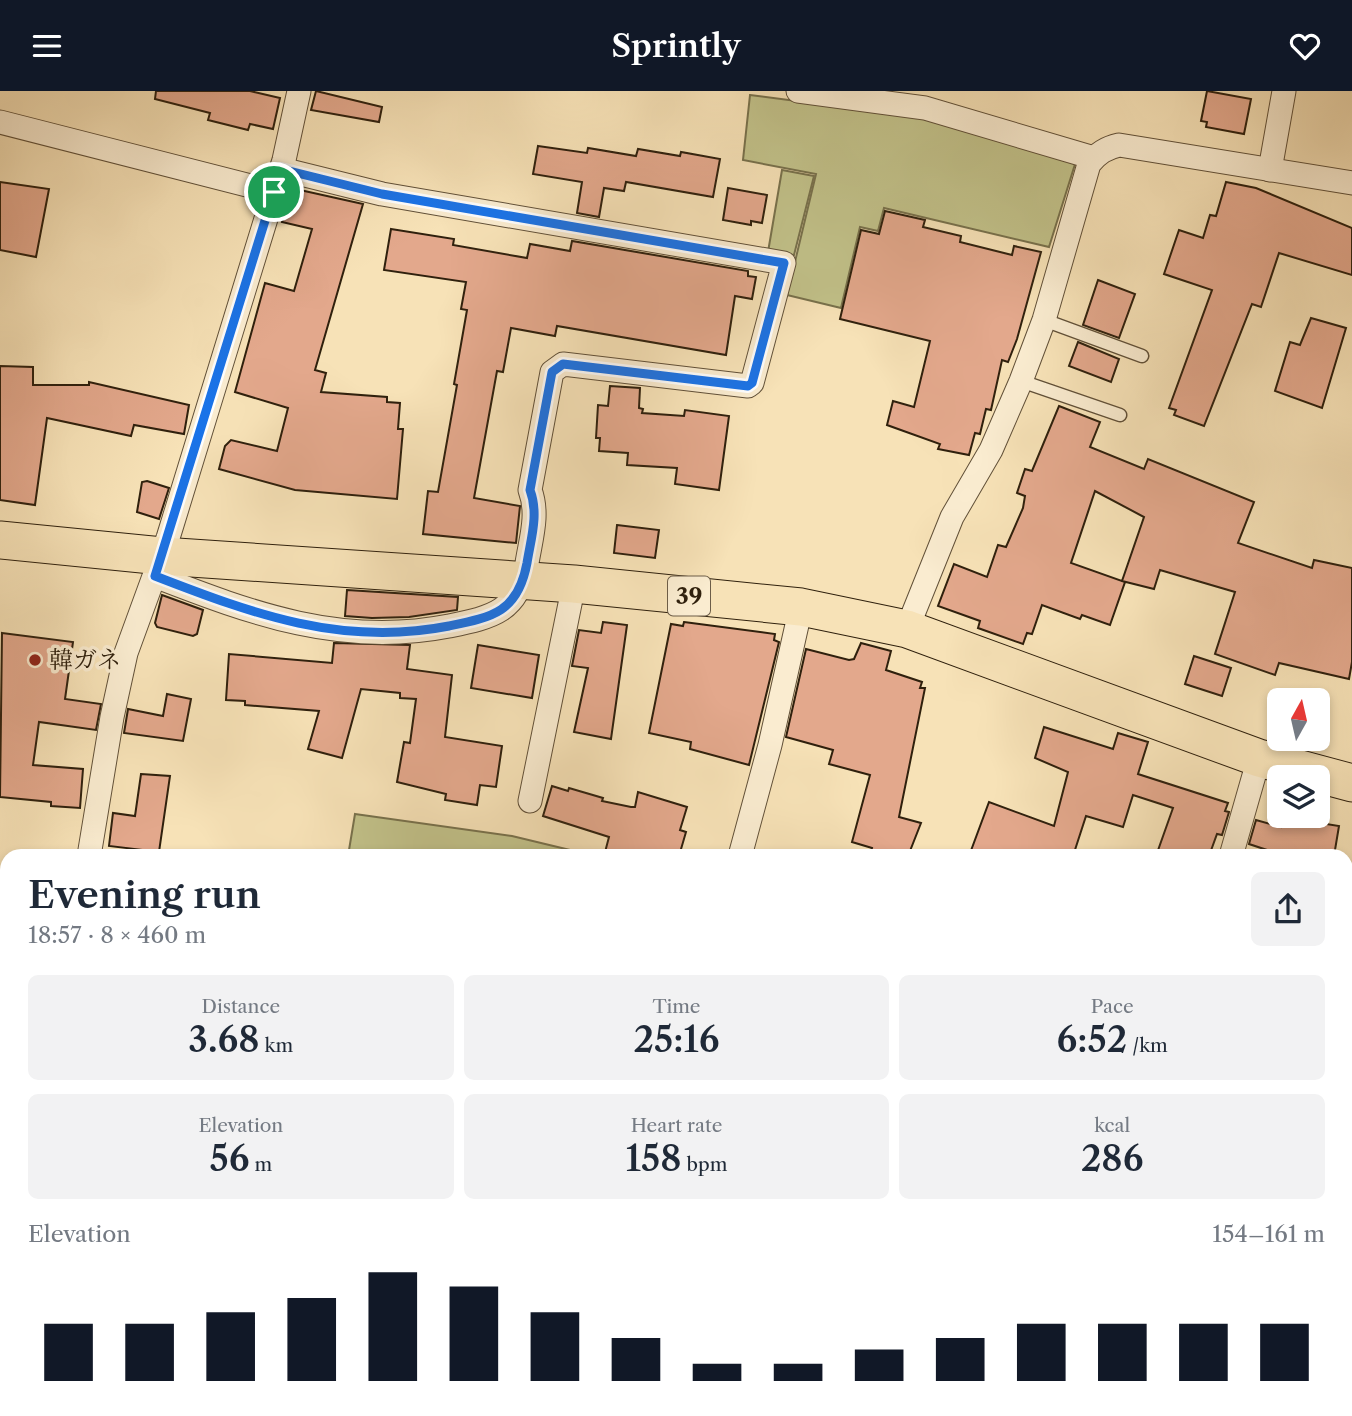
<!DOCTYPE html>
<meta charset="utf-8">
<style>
body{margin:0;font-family:"Libre Caslon Text","Noto Serif JP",serif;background:#f2f2f3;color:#1f2937;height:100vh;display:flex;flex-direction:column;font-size:26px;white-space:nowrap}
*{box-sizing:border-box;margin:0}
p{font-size:23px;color:#747a83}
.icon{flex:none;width:38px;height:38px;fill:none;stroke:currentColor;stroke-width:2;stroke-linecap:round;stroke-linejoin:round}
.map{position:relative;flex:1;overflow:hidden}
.sheet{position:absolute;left:0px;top:758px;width:1353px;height:569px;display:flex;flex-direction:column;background:#fff;border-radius:21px 21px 0 0;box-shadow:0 4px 10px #0003}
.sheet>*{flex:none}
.needle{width:46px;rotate:8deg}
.buttons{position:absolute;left:1267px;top:597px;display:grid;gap:14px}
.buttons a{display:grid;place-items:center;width:63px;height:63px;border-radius:10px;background:#fff;box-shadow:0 4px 10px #0003;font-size:35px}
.pin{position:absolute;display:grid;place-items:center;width:60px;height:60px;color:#fff;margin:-30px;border:4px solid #fff;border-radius:50%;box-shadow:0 2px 7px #0007}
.round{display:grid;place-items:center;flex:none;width:74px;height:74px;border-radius:10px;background:#f2f2f3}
.overview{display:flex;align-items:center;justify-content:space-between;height:119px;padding:0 28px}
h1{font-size:38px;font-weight:600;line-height:52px}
.figures{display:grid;grid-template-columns:repeat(3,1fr);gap:10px;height:119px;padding:7px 28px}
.figures div{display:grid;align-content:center;border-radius:10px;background:#f2f2f3;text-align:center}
.figures b{font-size:35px;font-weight:600}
.figures small{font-size:19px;font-weight:400}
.figures p{font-size:19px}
.chart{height:196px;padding:14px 28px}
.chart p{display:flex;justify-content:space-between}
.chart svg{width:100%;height:126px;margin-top:7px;stroke:#111827;stroke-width:6}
header{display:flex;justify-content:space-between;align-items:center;height:91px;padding:0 28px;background:#111827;color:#fff;font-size:32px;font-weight:600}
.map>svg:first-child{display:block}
</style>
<header><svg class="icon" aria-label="menu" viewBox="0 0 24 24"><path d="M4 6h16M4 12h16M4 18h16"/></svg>Sprintly<svg class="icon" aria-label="heart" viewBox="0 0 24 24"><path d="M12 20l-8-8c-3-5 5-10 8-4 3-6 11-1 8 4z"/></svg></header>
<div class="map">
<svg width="1352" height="1325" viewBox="0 0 1352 1325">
<rect width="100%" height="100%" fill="#f7e2b7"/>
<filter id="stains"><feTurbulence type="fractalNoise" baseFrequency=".00286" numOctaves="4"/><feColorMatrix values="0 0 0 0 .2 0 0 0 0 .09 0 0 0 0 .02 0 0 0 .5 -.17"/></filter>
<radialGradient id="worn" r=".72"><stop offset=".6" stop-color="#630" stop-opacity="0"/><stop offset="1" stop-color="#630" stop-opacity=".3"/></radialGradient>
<g fill="#c2c28a" stroke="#78714c" stroke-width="2">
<path d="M750,4L926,27L1076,70L1049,156L884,117L878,140L860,136L841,217L787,204L816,83L743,69Z"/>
<path d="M782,79L814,85L794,164L768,161Z"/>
<path d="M355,723L512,745L595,765H348Z"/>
</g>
<g fill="#e3a88c" stroke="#2f200d" stroke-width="2">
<path d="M156,0H250L280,7L273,38L250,33L248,39L208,29L210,22L155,8Z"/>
<path d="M316,0L382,16L379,31L311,19Z"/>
<path d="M1207,0L1251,8L1244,43L1206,36L1207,31L1201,30Z"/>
<path d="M538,55L587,62L588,57L636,65L638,58L680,65L681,61L720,68L713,106L626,91L624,100L604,97L599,126L577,122L582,91L533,83Z"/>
<path d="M0,91L49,98L36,166L0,159Z"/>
<path d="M1226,91L1256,97L1352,137V184L1279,162L1261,216L1252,213L1204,335L1174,324L1176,319L1169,317L1212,199L1164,183L1179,139L1203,147L1210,124L1216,125Z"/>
<path d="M291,97L363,113L315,279L326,282L321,301L387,306V311L400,312L398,338H403L397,408L295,399L219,378L225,355L231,349L277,360L288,317L235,301L265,192L294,200L312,138L282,131Z"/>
<path d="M728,97L767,104L762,132L751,130V134L723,129Z"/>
<path d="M885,120L925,129L923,136L961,145L960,151L1012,164L1014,155L1041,161L1017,248L1008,271L1002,269L991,319L986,318L980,343L975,342L969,364L938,358L940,353L887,334L893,310L914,316L930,250L840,228L861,139L879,143Z"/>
<path d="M391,138L454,148L453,154L527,167L530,153L570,160L572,150L748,180V185L756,186L752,208L735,205L726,264L557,235L555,245L511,237L503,281L497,280L474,407L520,415L516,452L423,443L428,400L438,401L457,294L454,293L467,219L461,218L466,191L384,179Z"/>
<path d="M1098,189L1135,203L1119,247L1083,234Z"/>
<path d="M1311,227L1346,237L1322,317L1275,300L1290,251L1300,254Z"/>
<path d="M1078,251L1119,268L1111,291L1069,275Z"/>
<path d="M0,275L33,276V294H89V291L189,314L184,343L134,334L131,345L47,327L35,414L0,409Z"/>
<path d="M610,295L640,297L639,317L643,318L642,322L684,325L685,319L729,325L719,399L675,393L677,377L627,374L628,362L599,360L600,347H596L598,314L608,315Z"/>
<path d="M1059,315L1100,331L1090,356L1144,378L1148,368L1254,411L1238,452L1312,477L1314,469L1352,477V571L1349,588L1279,572L1275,584L1215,563L1235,501L1160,479L1154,498L1122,490L1144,426L1095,400L1071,472L1125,491L1110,534L1082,524L1080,528L1042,514L1032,543L1027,542L1023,553L978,537L980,530L938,515L954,473L987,486L998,454L1006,456L1023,417L1025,405L1017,402L1025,378L1032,380Z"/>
<path d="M147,390L169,397L159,428L137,421L142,391Z"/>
<path d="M617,434L659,439L655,467L614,462Z"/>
<path d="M347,499L458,506L457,519L409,526L372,527L345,525Z"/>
<path d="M162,504L203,519L197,543L193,545L157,536L155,532Z"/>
<path d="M603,531L627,534L611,648L574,641L588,577L572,575L579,539L601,542Z"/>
<path d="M684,531L775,543L774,549L779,551L749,674L690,658L691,651L649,642L671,533L683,535Z"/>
<path d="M2,542L73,551L65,608L101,613L96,639L39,631L33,674L83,678L80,717L51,715V711L0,706Z"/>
<path d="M334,552L410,554L407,578L452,584L445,646L502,655L496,696L480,694L477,714L445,709L446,703L397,691L404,651L410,652L416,608L400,607V602L361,598L342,667L308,658L319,620L245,614V610L226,609L229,563L332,572Z"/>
<path d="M861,552L891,560L886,579L922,591L920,597H925L899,726L921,732L908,765H870L872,757L852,751L870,684L829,673L833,659L786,646L806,558L849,569L854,568Z"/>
<path d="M478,554L539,564L532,607L471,597Z"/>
<path d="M1194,565L1231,577L1222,605L1185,593Z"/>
<path d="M167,603L191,608L183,650L124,642L128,618L163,625Z"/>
<path d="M1044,636L1113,658L1118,642L1148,651L1138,683L1228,712L1225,720L1229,721L1222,744L1217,743L1209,765H1156L1173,717L1133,704L1123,736L1086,725L1073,765H969L989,711L1054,735L1068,681L1035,667Z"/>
<path d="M141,683L170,685L159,761L109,755L113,722L135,725Z"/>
<path d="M552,695L568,700L569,697L603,707L602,710L631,716H635L638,701L687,716L680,739L686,741L679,765H604L609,746L543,725Z"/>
<path d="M1283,726L1339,735L1334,765H1285L1249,753L1256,729L1281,736Z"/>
</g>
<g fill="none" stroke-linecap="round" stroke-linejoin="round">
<g stroke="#615038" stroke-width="15">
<g id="service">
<path d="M1044,229L1142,265"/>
<path d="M1021,290L1120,324"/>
</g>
</g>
<g stroke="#615038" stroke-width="25">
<g id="minor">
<path d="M798,0L925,17L1094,67"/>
<path d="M0,31L274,101"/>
<path d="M1270,79L1284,0"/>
<path d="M155,485C253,523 342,556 449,535C493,526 518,521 527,472C531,447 539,423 530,399L552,281L563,273L748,295L752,292L784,172L382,103L281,78"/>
<path d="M907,538L952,426L991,359L1021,290L1044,229L1089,73C1098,62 1106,57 1119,54L1352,92"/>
<path d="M530,710L574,493"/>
<path d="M89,765L112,626L126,562L168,447L284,69L299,0"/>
<path d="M740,765L770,654L801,516"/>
<path d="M1231,765L1259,667"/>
<path d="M0,931L7,933"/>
<path d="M1346,947L1352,907"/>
<path d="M1346,1187L1352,1210"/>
<path d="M475,1320L476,1325"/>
<path d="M9,1325L10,1320"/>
<path d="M183,1325L189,1320"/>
<path d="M1326,1325L1327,1320"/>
</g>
</g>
<g stroke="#2f200d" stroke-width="39">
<path id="primary" d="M0,449L162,465L574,493L801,516L907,538L1259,667L1352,692"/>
</g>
<use href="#service" stroke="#faecd0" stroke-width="12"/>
<use href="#minor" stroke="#faecd0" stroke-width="23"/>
<use href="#primary" stroke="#f7e2b7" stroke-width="37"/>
</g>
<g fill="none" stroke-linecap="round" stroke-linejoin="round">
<g stroke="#fff" stroke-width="14">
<path id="route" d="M281,78L382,103L784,172L752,292L748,295L563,273L552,281L530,399C539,423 531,447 527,472C518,521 493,526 449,535C342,556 253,523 155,485Z"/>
</g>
<use href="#route" stroke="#1a73e8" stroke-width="9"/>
</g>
<circle fill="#8f2418" stroke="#faecd0" stroke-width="2.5" cx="35" cy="569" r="7"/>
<g text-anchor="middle" stroke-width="7" stroke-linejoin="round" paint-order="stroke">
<rect fill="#faecd0" stroke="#6c5d48" stroke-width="2" x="668" y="485.5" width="42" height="39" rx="5"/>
<g font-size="23" font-weight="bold" fill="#2f200d">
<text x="689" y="513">39</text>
</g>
<g font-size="24" fill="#2f200d" stroke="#faecd0" text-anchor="start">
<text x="49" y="577">韓ガネ</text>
</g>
</g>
<rect width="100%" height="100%" filter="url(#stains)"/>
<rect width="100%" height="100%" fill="url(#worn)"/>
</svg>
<div class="buttons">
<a><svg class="needle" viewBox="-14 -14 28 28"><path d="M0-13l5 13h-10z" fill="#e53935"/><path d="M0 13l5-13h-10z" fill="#747a83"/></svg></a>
<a><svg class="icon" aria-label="layers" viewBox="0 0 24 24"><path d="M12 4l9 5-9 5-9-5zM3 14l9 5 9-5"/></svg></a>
</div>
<div class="pin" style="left:274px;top:101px;background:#1e9e55"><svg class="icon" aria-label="arrive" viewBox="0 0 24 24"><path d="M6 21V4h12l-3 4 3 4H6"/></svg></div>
<section class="sheet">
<div class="overview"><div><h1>Evening run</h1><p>18:57 · 8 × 460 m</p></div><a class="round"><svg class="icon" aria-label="share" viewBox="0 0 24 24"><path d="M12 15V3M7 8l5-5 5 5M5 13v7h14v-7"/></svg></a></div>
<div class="figures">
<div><p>Distance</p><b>3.68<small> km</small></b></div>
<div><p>Time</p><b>25:16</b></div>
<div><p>Pace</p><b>6:52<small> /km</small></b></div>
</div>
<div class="figures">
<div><p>Elevation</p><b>56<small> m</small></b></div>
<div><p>Heart rate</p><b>158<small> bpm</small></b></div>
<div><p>kcal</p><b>286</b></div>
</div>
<div class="chart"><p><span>Elevation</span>154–161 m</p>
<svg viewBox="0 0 160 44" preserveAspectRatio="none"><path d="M5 44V24M15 44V24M25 44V20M35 44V15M45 44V6M55 44V11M65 44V20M75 44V29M85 44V38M95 44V38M105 44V33M115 44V29M125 44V24M135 44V24M145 44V24M155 44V24"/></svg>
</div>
</section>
</div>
